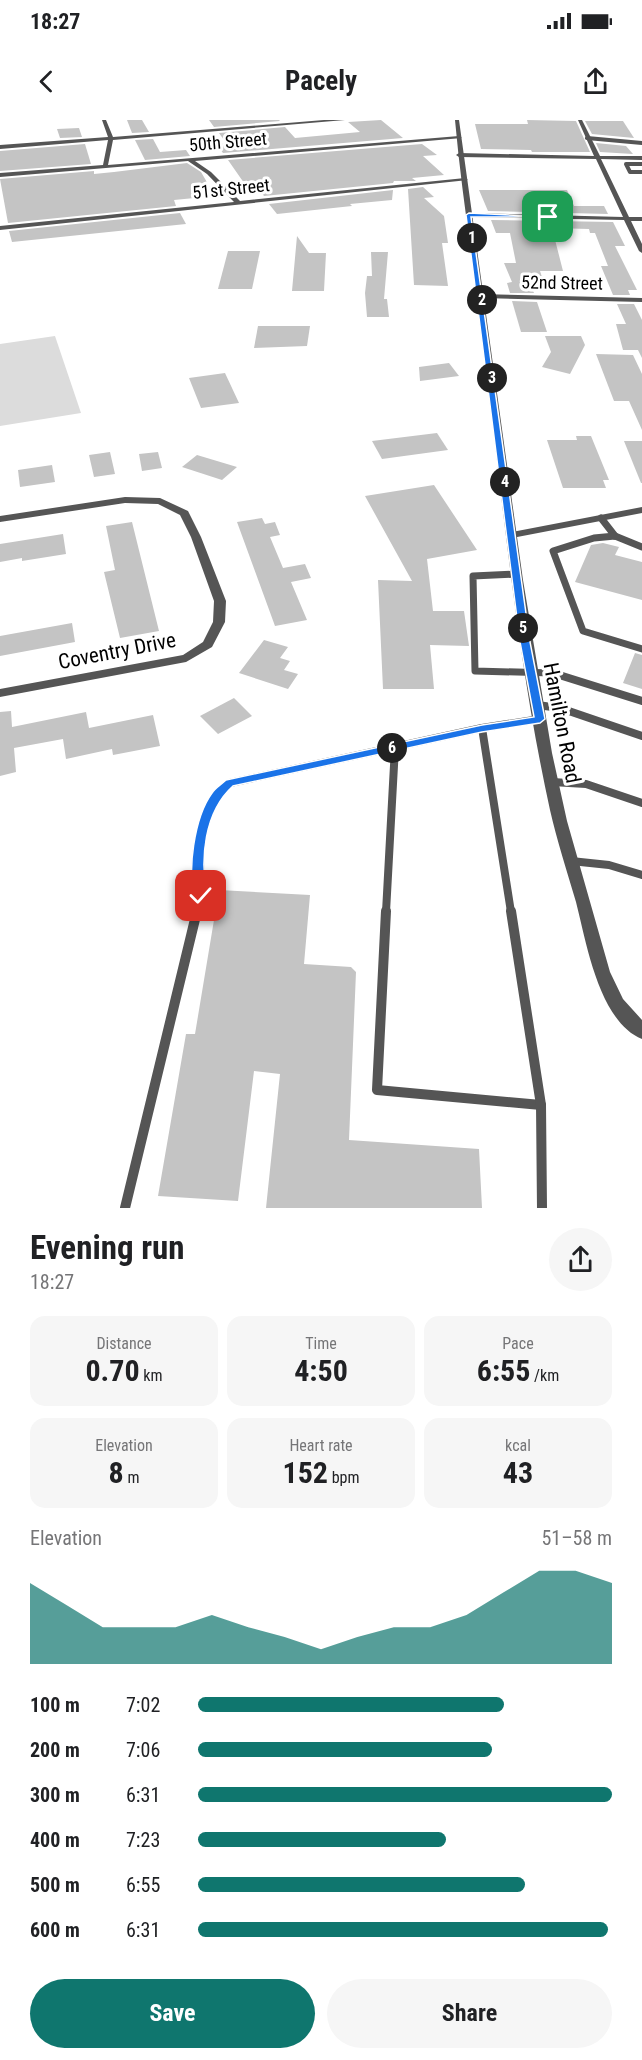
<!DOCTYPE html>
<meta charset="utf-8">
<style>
body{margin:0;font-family:"Roboto Condensed",sans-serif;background:#f6f6f6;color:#202124;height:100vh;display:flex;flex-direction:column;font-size:22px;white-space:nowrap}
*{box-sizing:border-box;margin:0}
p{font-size:20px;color:#757577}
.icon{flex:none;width:33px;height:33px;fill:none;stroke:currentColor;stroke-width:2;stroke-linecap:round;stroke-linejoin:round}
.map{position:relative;height:1088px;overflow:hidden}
.drawer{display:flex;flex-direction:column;background:#fff;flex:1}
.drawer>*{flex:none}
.pin{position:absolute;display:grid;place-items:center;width:51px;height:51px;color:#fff;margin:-26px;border-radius:12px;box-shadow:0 3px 9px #0006}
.km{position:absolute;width:30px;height:30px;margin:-15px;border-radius:50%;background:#222;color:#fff;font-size:16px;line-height:30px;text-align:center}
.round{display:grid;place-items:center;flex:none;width:63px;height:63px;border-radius:32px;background:#f6f6f6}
.summary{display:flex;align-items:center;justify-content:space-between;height:102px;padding:0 30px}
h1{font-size:33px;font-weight:700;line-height:45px}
.stats{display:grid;grid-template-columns:repeat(3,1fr);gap:9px;height:102px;padding:6px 30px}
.stats div{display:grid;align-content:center;border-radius:15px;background:#f6f6f6;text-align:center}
.stats b{font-size:30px;font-weight:700}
.stats small{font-size:16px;font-weight:400}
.stats p{font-size:16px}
.chart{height:168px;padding:12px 30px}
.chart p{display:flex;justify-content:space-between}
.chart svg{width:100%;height:108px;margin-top:6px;fill:#0f766e;opacity:.7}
.action{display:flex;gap:12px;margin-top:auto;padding:12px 30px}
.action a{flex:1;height:69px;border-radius:36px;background:#0f766e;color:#fff;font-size:24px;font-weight:700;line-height:69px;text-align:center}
.action a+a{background:#f6f6f6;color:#202124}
ul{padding:0 30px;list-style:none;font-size:20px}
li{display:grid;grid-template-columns:96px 72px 1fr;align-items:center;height:45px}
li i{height:15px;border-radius:8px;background:#0f766e}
.status{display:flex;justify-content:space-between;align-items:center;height:42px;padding:0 30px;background:#fff;direction:ltr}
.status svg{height:16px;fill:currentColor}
header{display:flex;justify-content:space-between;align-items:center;height:78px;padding:0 30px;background:#fff;font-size:27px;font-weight:700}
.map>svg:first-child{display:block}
</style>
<div class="status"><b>18:27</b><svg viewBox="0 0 49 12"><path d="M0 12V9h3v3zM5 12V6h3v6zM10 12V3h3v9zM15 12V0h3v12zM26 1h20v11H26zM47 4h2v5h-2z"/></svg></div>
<header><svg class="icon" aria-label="back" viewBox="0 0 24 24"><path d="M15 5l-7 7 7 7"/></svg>Pacely<svg class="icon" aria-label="share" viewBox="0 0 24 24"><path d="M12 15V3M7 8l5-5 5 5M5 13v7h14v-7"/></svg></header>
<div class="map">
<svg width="642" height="1088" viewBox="0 0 642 1088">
<rect width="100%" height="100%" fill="#fff"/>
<path fill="#dcdcdc" d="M55,216L81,293L0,306V224Z"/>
<g fill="#c4c4c4">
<path d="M127,0H142L149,12L132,13Z"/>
<path d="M209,0H279L280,1L214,7Z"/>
<path d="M381,0L403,18L223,33L216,24L226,23L219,13L285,7L295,18L360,12L348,2Z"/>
<path d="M527,0L576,1L590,32H532L531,30L481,29L475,4H528Z"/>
<path d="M585,1H623L634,18L592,14Z"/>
<path d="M79,8L82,17L60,18L57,9Z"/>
<path d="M153,19L160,32L186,30L190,36L145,40L135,20Z"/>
<path d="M596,23L626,26L633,34L600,32Z"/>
<path d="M85,24L91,44L0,51V31Z"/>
<path d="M422,24L437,35L423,36L444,55L412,58L416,61H394L393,63L264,76L261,72L251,73L228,40Z"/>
<path d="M187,43L201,52L215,76L174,80L176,86L8,103L0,59L94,51V54L114,52Z"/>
<path d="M423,67L434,77L424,78L444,96L448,123H442L448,166L414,165L408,69Z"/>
<path d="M393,70L392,80L350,84L352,86L277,94L269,84Z"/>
<path d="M479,70H567L574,86H604L608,94L488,91Z"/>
<path d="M180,93L186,104L12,122L9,111Z"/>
<path d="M491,100L613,102L625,126H615L637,170H628L630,175H613L601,146H608L595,113H590L589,109L552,108L563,151H540L543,160H539L543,168H532L534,173H510L507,163L512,162L504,143H516L510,113H496Z"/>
<path d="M297,116L309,133H326L324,171H292Z"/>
<path d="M228,131H260L252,169H218Z"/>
<path d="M371,132H388L384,179H387L389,197H367L365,173L367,156H372Z"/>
<path d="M512,181L537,182L547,212H521Z"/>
<path d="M617,184H634L642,200V238L638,230H623L616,204H626Z"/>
<path d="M258,206H310L307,226L254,228Z"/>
<path d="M545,216H581L585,225L570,254L542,247L551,232Z"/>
<path d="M596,234L633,235L642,254V310L629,281H614Z"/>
<path d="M449,243L459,256L420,261L419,247Z"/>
<path d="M225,253L239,283L201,288L189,258Z"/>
<path d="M437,313L448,330L382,339L372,321Z"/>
<path d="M576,316H591L609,360H603L606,368H563L547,320H577Z"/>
<path d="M624,321H642V363H641Z"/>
<path d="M110,332L115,354L94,357L89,335Z"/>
<path d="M158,332L162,348L142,351L139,334Z"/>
<path d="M197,335L237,347L222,360L182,347Z"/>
<path d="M52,345L55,362L20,367L18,350Z"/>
<path d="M434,365L477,430L427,439L433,491H464L469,526L430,525L434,569H383L378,460L412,461L365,376Z"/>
<path d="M262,398L265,404L275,402L280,415L270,417L283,448L305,444L311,458L291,462L307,500L275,506L237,402Z"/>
<path d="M132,402L159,511L120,518L104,452L115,450L106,406Z"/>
<path d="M63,414L66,434L22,441V438L0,442V424Z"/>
<path d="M603,423L619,427L615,435L642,442V480L575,462L591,425Z"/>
<path d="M72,503L75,522L0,536V516Z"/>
<path d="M264,520L288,527L280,538L290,541L284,550L298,554L288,569L239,553Z"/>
<path d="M635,533L642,535V569L623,563Z"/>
<path d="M234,578L252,596L218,614L200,596Z"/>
<path d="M11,591L12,607L86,592L89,608L153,595L160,626L113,635L112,629L66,639L63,619L14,628L16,652L0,656V592Z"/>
<path d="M219,770L310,775L304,844L351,847L356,852L349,1020L479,1029L482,1088H266L280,954L254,951L238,1081L158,1076L186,914H195Z"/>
</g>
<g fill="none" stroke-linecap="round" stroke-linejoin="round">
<g stroke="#555" stroke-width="4">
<path d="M587,18L642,23"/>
<path d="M642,44H626L630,52H642"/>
</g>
<g stroke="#555" stroke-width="7">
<path d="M601,398L615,416"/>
<path d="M642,427L615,416L594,418L553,431L583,511L642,529"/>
<path d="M517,454L473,456L475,551L553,553L561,555"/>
</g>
<g stroke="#555" stroke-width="8">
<path d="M556,554L642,581"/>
<path d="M537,585L560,588L642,616"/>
<path d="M552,662L586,664L642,683"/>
<path d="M571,741L609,745L642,755"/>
<path d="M197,792C209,743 182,705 230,663L482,608"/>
<path d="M386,792L395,627"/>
<path d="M511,792L482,608L540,599"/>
</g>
<g stroke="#555" stroke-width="10">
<path d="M386,791L377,970L541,985"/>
<path d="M511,791L541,985L542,1088"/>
<path d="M125,1088L197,791"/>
</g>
<g fill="#555" fill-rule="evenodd">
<path d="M102,0H106L113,17L324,0H345L113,20L108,45L459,16L462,18L195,41L211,52L240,81L465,58L468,60L0,110V106L234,82L207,54L188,41L0,57V53L103,45L108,20L0,29V25L108,17Z"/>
<path d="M578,0H582L600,36H642V40L601,39L629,97H642V101H631L642,124V133L639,131L624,100L469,97L466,95L469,93L623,97L596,39L459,37L456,35L459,33L594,36Z"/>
<path d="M478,174L642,178V182L481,178L477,176Z"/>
<path d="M125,377L160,378L188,391L201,417L226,481L225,502L212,527L186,542L0,577V569L183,535L203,522L213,502L214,481L191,417L180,395L158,384L125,383L0,402V396Z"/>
<path d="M642,387V393L512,418L507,415L512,412Z"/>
</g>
<path fill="#555" fill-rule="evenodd" d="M455,0H459L523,460L552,633L567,701L610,852L623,879L642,900V919C599,902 586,821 576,782C567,751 557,721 550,690C517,539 503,385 484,232C475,154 462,78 455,0Z"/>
</g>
<path fill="#1a73e8" stroke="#fff" stroke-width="1.5" d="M469,93L550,97H471L530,522L545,599L540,603L482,612L233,666C204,692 200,739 207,776L201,781L197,780C185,754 195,696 212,673C215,668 222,664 226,660L482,605L534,597L520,522L466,95Z"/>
<g text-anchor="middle" stroke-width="6" stroke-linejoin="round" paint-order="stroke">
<g font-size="18" fill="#000" stroke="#fff">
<text transform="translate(228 22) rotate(-5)" y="6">50th Street</text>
<text transform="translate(231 69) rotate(-6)" y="6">51st Street</text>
<text transform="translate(562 163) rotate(1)" y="6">52nd Street</text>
</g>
<g font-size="21" fill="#000" stroke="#fff">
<text transform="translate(117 531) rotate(-11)" y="7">Coventry Drive</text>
<text transform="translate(562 603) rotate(79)" y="7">Hamilton Road</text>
</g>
</g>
</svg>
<div class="pin" style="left:548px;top:97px;background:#1e9e55"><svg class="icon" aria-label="arrive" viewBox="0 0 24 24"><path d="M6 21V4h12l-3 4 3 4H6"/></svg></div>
<div class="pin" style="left:201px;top:776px;background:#d93025"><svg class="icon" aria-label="check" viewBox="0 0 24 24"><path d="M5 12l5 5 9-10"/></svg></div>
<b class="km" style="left:472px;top:118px">1</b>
<b class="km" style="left:482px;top:180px">2</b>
<b class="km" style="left:492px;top:258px">3</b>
<b class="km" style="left:505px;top:362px">4</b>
<b class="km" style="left:523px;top:508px">5</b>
<b class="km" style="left:392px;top:628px">6</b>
</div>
<section class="drawer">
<div class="summary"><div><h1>Evening run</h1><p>18:27</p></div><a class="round"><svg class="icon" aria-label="share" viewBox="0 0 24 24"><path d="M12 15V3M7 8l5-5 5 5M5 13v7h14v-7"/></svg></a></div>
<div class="stats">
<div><p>Distance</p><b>0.70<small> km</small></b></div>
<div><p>Time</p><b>4:50</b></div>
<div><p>Pace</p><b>6:55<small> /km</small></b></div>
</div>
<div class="stats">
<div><p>Elevation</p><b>8<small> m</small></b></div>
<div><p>Heart rate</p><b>152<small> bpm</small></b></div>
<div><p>kcal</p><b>43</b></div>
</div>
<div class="chart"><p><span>Elevation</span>51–58 m</p>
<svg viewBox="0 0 160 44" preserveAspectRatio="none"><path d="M0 44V11L10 20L20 29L30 29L40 29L50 24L60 29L70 33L80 38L90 33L100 29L110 29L120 24L130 15L140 6L150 6L160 11V44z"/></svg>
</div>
<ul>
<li><b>100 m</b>7:02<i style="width:74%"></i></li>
<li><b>200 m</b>7:06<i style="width:71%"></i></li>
<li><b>300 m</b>6:31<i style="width:100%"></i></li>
<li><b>400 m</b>7:23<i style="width:60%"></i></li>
<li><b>500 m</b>6:55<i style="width:79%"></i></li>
<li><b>600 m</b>6:31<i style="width:99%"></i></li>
</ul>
<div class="action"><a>Save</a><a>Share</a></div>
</section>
